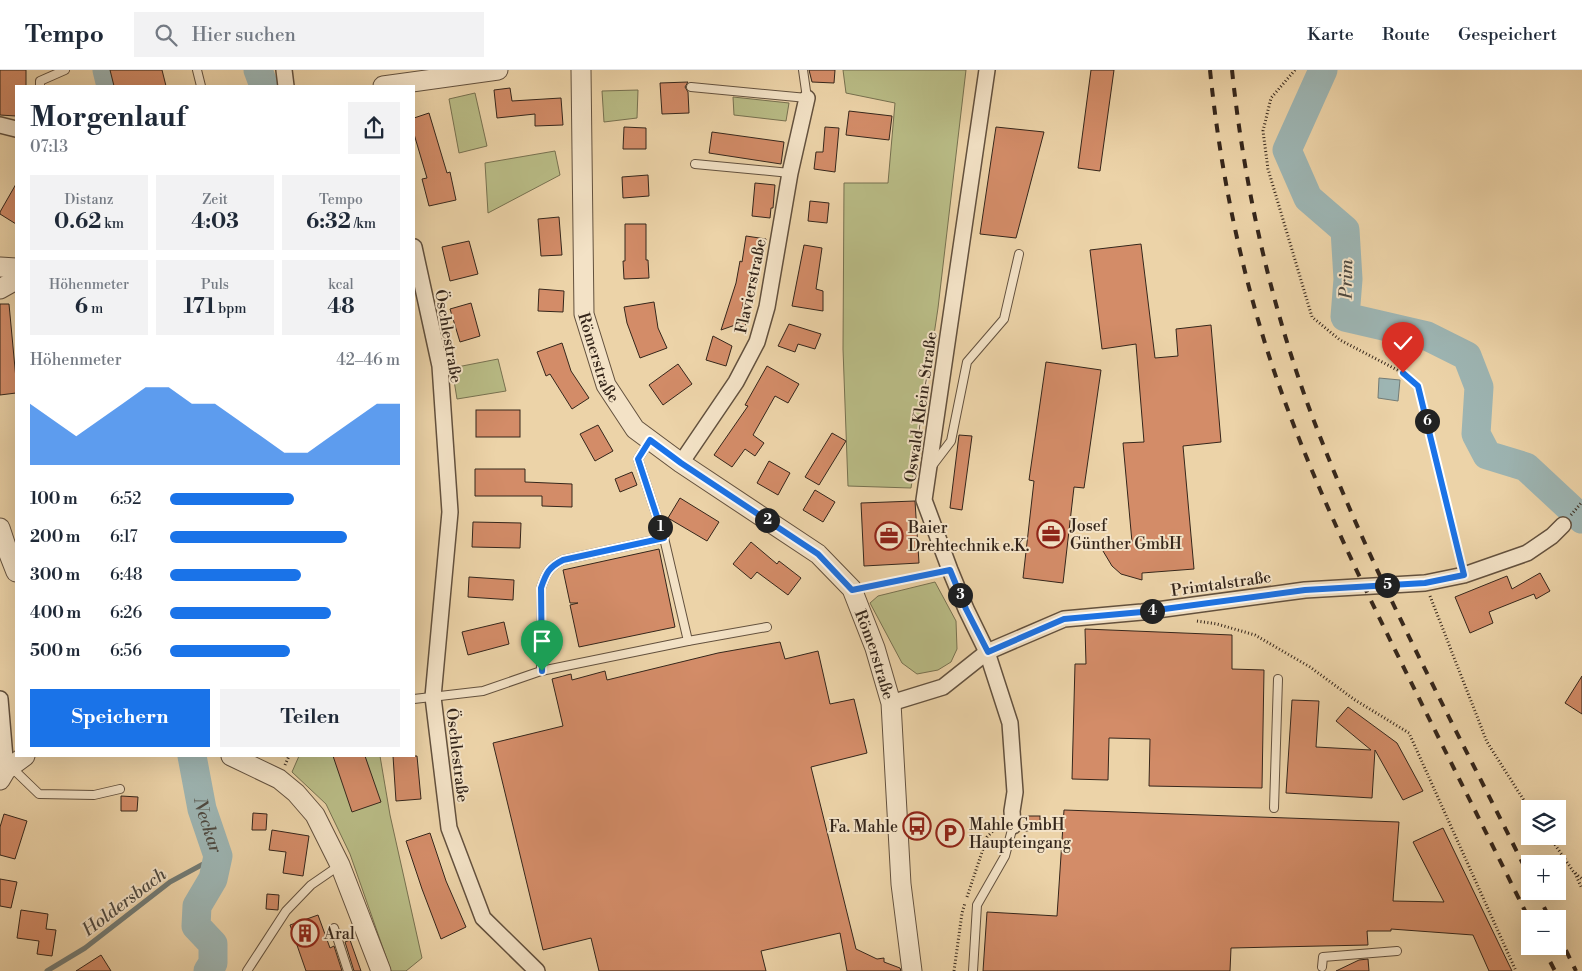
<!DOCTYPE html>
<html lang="de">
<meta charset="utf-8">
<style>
body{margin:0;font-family:"Libre Bodoni",serif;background:#f2f2f3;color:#1f2937;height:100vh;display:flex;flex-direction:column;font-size:19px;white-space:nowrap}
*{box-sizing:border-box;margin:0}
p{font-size:16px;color:#747a83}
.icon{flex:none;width:28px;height:28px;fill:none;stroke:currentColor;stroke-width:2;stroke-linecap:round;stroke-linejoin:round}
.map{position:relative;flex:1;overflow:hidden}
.sheet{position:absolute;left:15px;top:15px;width:400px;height:672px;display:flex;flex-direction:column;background:#fff;border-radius:0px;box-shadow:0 5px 20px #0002}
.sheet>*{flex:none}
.fabs{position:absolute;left:1521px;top:730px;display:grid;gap:10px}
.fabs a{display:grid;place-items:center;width:45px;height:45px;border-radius:0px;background:#fff;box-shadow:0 5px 20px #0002;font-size:25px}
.pin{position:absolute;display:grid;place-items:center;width:42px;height:42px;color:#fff;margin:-51px -21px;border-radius:50% 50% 50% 0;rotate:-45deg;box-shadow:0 0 5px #0007}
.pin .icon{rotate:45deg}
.km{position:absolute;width:25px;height:25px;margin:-12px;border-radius:50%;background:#222;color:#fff;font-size:14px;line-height:25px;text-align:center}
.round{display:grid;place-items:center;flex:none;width:52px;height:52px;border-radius:0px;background:#f2f2f3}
.overview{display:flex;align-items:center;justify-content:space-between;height:85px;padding:0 15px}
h1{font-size:28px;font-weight:700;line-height:38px}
.figures{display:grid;grid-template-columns:repeat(3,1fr);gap:8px;height:85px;padding:5px 15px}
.figures div{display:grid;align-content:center;border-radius:0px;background:#f2f2f3;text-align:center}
.figures b{font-size:21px;font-weight:700}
.figures small{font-size:14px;font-weight:400}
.figures p{font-size:14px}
.chart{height:140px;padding:10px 15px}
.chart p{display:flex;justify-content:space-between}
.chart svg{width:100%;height:90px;margin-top:5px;fill:#1a73e8;opacity:.7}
.cta{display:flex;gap:10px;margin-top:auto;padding:10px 15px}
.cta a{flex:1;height:58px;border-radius:0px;background:#1a73e8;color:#fff;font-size:20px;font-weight:700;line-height:58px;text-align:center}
.cta a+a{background:#f2f2f3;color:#1f2937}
ul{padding:0 15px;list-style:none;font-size:16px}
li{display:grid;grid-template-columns:80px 60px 1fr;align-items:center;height:38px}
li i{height:12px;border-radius:6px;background:#1a73e8}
header{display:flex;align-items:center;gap:30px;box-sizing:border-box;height:70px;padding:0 25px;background:#fff;border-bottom:1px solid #e0e1e3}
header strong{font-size:24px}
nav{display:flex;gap:28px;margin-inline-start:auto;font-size:18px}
.search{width:350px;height:45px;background:#f2f2f3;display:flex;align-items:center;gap:12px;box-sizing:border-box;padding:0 18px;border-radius:0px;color:#747a83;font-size:19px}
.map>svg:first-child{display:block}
</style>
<header>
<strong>Tempo</strong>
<div class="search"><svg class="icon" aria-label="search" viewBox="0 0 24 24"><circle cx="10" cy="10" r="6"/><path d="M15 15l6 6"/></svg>Hier suchen</div>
<nav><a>Karte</a><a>Route</a><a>Gespeichert</a></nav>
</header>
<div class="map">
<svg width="1582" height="901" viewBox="0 0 1582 901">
<rect width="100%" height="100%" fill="#ecd3a8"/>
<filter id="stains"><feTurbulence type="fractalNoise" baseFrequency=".004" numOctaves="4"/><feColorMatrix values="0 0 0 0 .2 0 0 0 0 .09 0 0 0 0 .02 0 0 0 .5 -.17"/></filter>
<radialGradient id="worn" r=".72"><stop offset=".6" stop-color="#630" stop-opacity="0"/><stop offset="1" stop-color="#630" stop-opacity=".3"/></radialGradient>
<g fill="#b9bc86" stroke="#777150">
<path d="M843,0H966L938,238L911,418L848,416L843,279L844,113H888L895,33L846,23Z"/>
<path d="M638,20L637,48L604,52L602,21Z"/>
<path d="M475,23L487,76L459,83L449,29Z"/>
<path d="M733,27L789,33L786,51L734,45Z"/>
<path d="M555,81L560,105L488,143L485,93Z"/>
<path d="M498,289L506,321L457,329L452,298Z"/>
<path d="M935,512L956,551L957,579L951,592L938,600L917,604L902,593L870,533L878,526Z"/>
<path d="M299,686H380L390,745L422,888L406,901H391L350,784L326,734L292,702Z"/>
</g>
<path fill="#9db5b3" stroke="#737c76" d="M1379,308L1400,310L1398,331L1378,328Z"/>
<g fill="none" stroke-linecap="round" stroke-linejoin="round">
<path stroke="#737c76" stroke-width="5" d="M47,901L85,878L170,812L218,786"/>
<g stroke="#9db5b3" stroke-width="29">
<path d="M107,0L111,16"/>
<path d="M258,0L264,16"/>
<path d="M1323,0L1287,80L1308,128L1345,160L1348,209L1345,247L1427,266L1467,286L1479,317L1476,364L1487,385L1526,397L1582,449"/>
<path id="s1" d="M192,686L202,739L218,786L213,809L197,836L196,856L213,874V893L208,901"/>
</g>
</g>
<g fill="#d38c68" stroke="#35261b">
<path d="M0,0H26V16H16V46L0,45Z"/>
<path d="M110,0H162L166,16H114Z"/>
<path d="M809,0H835L834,13L812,12Z"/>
<path d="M1091,0H1114L1100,101L1078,98Z"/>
<path d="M688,12L685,17L688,22L689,43L662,44L660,13Z"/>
<path d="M510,18L512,31L561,28L563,55L535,56V44L497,48L494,20Z"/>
<path d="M849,41L892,46L889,70L846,65Z"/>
<path d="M429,43L447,103L450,102L456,130L429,136L422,109L427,108L414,64V48Z"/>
<path d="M624,57L646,58V79H623Z"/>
<path d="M825,57L839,58L835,102L814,99L816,82H823Z"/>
<path d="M996,57L1044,62L1016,168L980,164Z"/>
<path d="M712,62L784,72L781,94L709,83Z"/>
<path d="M648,105L649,126L623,128L622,107Z"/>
<path d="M755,113L775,115L773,138H771L770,148L752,146Z"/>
<path d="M16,114V154L0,144V142Z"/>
<path d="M810,131L829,133L827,153L808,151Z"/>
<path d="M559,147L562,185L541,186L538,149Z"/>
<path d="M625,154H646V190H648L649,208L624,209L623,191H625Z"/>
<path d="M746,166L766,169L751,230L744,229L742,239L750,241L745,256L738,254L721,260L736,213L740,191L742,192Z"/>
<path d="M469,171L478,204L450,211L442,177Z"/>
<path d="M1141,174L1155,288L1178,286L1176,259L1211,255L1221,372L1183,376L1194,499L1142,503V510L1121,504L1112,496L1100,476L1132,472L1123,373L1144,372L1136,274L1102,279L1090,180Z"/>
<path d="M804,175L822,178L816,219L823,221V241L792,236Z"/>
<path d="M539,219L564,221L563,242L538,241Z"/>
<path d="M654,232L658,258L667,278L640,288L627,253L624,237Z"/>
<path d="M471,233L480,266L460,272L450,239Z"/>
<path d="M0,234H9L16,309V323L0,325Z"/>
<path d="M789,254L821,264L815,279L798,274L795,282L778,276Z"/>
<path d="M713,266L732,276L726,296L706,290Z"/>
<path d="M562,273L571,301L589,328L572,339L550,304L546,306L537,282Z"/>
<path d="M1046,292L1101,300L1084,418L1074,417L1063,513L1023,508L1034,411L1029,410Z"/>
<path d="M678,294L692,314L663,335L649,315Z"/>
<path d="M767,296L799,314L788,333L775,326L753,365L764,373L755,386L745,379L732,397L714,385L748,336L745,335Z"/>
<rect x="476" y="340" width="44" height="27"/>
<path d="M598,355L613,381L595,391L580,364Z"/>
<path d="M832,363L846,371L819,415L805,407Z"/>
<path d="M959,365L972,366L962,440L950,438Z"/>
<path d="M769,391L790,403L778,425L757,413Z"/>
<path d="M475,399H525V412L572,414V437L542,436V426H475Z"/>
<path d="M632,402L637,415L620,422L615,409Z"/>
<path d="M815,420L835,432L823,452L803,440Z"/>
<path d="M680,428L719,452L707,471L668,448Z"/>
<path d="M915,431L919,493L864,496L861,433Z"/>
<path d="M473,452L521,453L520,478L472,477Z"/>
<path d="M751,472L777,494L779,491L801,508L788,525L757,502L751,509L733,494Z"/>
<path d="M659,479L675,557L579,577L570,535L578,533H570L563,500Z"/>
<path d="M1540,503L1550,521L1536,529L1534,524L1489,542L1493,553L1470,563L1455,527L1507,506L1512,519Z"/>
<path d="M469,507L514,510L513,530L468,527Z"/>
<path d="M504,552L509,574L468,585L462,562Z"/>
<path d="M1085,559L1232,565V599L1264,600L1262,718L1149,716L1150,669L1109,668L1108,710L1072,709L1075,594H1086Z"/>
<path d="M780,572L785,589L818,581L830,634L854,629L867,683L811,697L856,879L877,889L884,888V892L900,898L901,901H847L840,863L761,881L766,901H599L591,868L543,880L493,673L563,656L552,609L571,604L572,610L605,601L607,610L718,583Z"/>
<path d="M1582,606V644L1565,633Z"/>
<path d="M1292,630L1319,631L1316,677L1371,680L1336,651L1348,637L1397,673L1423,721L1403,730L1375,680L1372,728L1286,723Z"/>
<path d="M333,686H365L381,732L352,742Z"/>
<path d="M393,686H417L421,729L396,731Z"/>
<path d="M121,726L138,727L137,741H121Z"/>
<path d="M1064,740L1399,752L1393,831L1444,832L1413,772L1443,758L1512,901H1489L1473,865L1391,859V861H1367L1368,875L1231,878L1230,901H983L987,842L1057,846Z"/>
<path d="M253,743L267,744L266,760H252Z"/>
<path d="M4,744L27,751L15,789L0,785V757Z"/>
<rect x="1026" y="746" width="14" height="15"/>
<path d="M272,760L309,766L303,806L283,803L286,782L269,780Z"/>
<path d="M430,763L446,811L466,857L441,869L422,819L406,771Z"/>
<path d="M0,809L17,812L11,838L0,836Z"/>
<path d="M267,824L279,825L278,840L266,839Z"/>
<path d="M21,840L48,844L46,859L56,860L52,886L37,884L39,871L17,868Z"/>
<path d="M318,845L330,878L334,876L342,901H306L290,855Z"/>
<path d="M350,870L361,901H354L345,872Z"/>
<path d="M101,885L111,901H76Z"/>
<path d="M1368,889L1369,901H1336L1359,890Z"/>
</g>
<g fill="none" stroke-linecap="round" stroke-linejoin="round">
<g stroke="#63513e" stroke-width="10">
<g id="service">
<path d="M197,0L201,16"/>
<path d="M40,16V11L65,0"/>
<path d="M691,17L807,28L803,0"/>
<path d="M695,94L790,103"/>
<path d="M932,396L951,371L967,292L1004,249L1019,184"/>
<path d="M688,571L767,557"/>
<path d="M541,601V518C546,503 549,497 563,490L664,468"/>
<path d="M414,629L483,621L541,601L688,571L664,468L638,389L650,370"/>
<path d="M11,697L39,724L94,725L120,719"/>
<path d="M1274,738L1278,609"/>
<path d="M334,858L348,901"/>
<path d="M1322,897L1323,887L1397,881"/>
<path d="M247,901L286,841L311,815L340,795"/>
<path d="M973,901L977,835L1005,786L1013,756"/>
</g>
</g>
<g stroke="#63513e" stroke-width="18">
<g id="minor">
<path d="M284,0L286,16"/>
<path d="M987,0L924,430L950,500L966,539L987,582L1010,653L1015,722L1012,741L1013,756"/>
<path d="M0,55L16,59"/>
<path d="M414,177L440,296L450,442L433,627L449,758L483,848L537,901"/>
<path d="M681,393L736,312L757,272L767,237L790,103L807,28"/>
<path d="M0,629L6,700"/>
<path d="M891,633L943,617L987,582L1064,549L1142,542L1305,520L1425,513L1464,505L1527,483L1552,466L1563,455"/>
</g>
</g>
<g stroke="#63513e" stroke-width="21">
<g id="tertiary">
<path id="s2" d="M581,0L584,244L606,315L635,359L681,393L818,484L852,519L875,578L891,633L901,814L912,901"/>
<path d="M383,16L498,0"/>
<path d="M0,197L16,198"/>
<path d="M0,219L16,210"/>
<path d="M0,458L7,479L16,502"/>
<path d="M231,686L279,709L296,723L315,745L340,795L381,901"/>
<path d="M0,710L6,700L25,686"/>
</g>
</g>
<g stroke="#35261b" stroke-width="3" stroke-dasharray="1 2.5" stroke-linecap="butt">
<path d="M1295,0L1271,28L1263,61L1268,99L1312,247L1340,270L1403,303L1418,316L1461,492"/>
<path d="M1571,445L1582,432"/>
<path d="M867,517L937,503"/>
<path d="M1430,526L1487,672L1530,740"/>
<path d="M1197,551L1217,554L1255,565L1310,597L1355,630L1409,663L1516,901"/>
<path d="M285,695L289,686"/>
<path d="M1549,766L1573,801L1582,809"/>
<path d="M1575,803L1582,819"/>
<path d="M967,827L987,767L998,756"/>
<path d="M954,901L962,843L965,833"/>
</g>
<use href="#service" stroke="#f3e2c6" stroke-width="8"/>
<use href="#minor" stroke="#f3e2c6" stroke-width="15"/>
<use href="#tertiary" stroke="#f3e2c6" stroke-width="19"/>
<g stroke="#35261b" stroke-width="4" stroke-dasharray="9 9" stroke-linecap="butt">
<path d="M1210,0C1220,99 1240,197 1271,292C1306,397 1354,497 1403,596C1445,681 1488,766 1530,851"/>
<path d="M1232,0C1244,114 1269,227 1308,335C1368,498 1453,652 1530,808"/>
<path d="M1536,821L1550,849"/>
<path d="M1558,864L1576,901"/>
<path d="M1542,876L1555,901"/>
</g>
</g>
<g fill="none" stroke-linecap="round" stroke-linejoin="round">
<g stroke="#fff" stroke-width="10">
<path id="route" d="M542,601L541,518C546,503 549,497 563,490L664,468L638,389L650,370L681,393L818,484L852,520L950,500L966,539L988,582L1064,549L1142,542L1305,520L1425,513L1464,505L1418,316L1403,303"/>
</g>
<use href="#route" stroke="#1a73e8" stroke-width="6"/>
</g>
<defs>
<g id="office-ring" transform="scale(1.4375)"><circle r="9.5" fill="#f3e2c6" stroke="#8f2418" stroke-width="1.5"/><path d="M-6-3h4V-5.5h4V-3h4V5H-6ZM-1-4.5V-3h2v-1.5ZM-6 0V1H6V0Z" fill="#8f2418"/></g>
<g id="bus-ring" transform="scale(1.4375)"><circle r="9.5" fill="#f3e2c6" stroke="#8f2418" stroke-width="1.5"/><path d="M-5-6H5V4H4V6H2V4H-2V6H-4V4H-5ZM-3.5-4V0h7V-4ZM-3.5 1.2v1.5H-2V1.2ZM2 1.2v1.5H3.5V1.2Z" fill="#8f2418"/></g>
<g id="parking-ring" transform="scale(1.4375)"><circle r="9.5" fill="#f3e2c6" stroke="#8f2418" stroke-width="1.5"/><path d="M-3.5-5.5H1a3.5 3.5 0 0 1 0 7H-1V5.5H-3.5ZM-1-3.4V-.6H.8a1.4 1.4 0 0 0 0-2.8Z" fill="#8f2418"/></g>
<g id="building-ring" transform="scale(1.4375)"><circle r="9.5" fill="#f3e2c6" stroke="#8f2418" stroke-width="1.5"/><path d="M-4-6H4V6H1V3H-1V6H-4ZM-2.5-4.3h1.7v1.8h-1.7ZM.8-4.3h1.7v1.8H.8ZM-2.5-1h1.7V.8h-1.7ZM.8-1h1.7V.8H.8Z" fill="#8f2418"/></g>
</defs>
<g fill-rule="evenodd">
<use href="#office-ring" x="1051" y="464"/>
<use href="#office-ring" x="889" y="466"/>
<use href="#bus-ring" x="917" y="756"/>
<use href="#parking-ring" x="950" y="763"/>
<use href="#building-ring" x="305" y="863"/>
</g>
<g text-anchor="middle" stroke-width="4" stroke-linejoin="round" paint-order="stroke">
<g font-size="16" fill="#35261b" stroke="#f3e2c6">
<text transform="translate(750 216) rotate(-78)" y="6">Flavierstraße</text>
<text transform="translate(449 266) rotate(80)" y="6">Öschlestraße</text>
<text dy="6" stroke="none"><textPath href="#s2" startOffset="290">Römerstraße</textPath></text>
<text transform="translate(920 337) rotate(-82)" y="6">Oswald-Klein-Straße</text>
<text transform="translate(1221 513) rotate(-8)" y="6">Primtalstraße</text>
<text dy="6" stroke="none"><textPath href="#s2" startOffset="711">Römerstraße</textPath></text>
<text transform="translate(458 685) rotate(83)" y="6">Öschlestraße</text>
</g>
<g font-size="16" fill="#35261b" stroke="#f3e2c6" text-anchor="start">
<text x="1070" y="461">Josef<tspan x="1070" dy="18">Günther GmbH</tspan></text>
<text x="908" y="463">Baier<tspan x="908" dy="18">Drehtechnik e.K.</tspan></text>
<text x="969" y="760">Mahle GmbH<tspan x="969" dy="18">Haupteingang</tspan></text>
<text x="898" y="762" text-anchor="end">Fa. Mahle</text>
<text x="324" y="869">Aral</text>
</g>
<g font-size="18" font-style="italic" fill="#4f4a41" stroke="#f3e2c6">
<text transform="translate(1346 209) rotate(-89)" y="6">Prim</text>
<text dy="6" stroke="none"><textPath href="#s1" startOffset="71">Neckar</textPath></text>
<text transform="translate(124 832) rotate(-37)" y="6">Holdersbach</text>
</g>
</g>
<rect width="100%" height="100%" filter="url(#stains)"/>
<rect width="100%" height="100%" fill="url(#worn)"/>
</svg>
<div class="fabs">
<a><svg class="icon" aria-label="layers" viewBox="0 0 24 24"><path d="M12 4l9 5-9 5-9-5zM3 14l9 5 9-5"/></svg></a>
<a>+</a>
<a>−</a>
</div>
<div class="pin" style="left:542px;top:601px;background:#1e9e55"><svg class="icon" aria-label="arrive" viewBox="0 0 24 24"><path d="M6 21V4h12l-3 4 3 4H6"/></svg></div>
<div class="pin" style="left:1403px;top:303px;background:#d93025"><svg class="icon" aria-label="check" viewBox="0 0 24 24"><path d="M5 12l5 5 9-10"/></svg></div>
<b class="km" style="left:660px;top:457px">1</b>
<b class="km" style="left:767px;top:450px">2</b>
<b class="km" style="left:960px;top:525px">3</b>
<b class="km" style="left:1152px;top:541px">4</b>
<b class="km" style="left:1387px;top:515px">5</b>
<b class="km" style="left:1427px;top:351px">6</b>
<section class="sheet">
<div class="overview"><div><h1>Morgenlauf</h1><p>07:13</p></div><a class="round"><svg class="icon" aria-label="share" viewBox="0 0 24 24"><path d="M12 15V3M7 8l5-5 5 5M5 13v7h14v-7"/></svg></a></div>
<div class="figures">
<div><p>Distanz</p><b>0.62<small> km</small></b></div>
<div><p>Zeit</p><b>4:03</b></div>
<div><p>Tempo</p><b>6:32<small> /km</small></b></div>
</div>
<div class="figures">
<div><p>Höhenmeter</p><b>6<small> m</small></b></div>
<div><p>Puls</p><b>171<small> bpm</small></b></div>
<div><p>kcal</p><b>48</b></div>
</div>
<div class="chart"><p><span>Höhenmeter</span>42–46 m</p>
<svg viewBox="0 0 160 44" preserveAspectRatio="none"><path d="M0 44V14L10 22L20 30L30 22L40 14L50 6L60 6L70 14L80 14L90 22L100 30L110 38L120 38L130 30L140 22L150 14L160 14V44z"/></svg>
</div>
<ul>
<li><b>100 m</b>6:52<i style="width:54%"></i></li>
<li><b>200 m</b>6:17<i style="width:77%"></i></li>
<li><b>300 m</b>6:48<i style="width:57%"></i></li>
<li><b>400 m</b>6:26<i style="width:70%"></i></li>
<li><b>500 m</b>6:56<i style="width:52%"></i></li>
</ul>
<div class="cta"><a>Speichern</a><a>Teilen</a></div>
</section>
</div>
